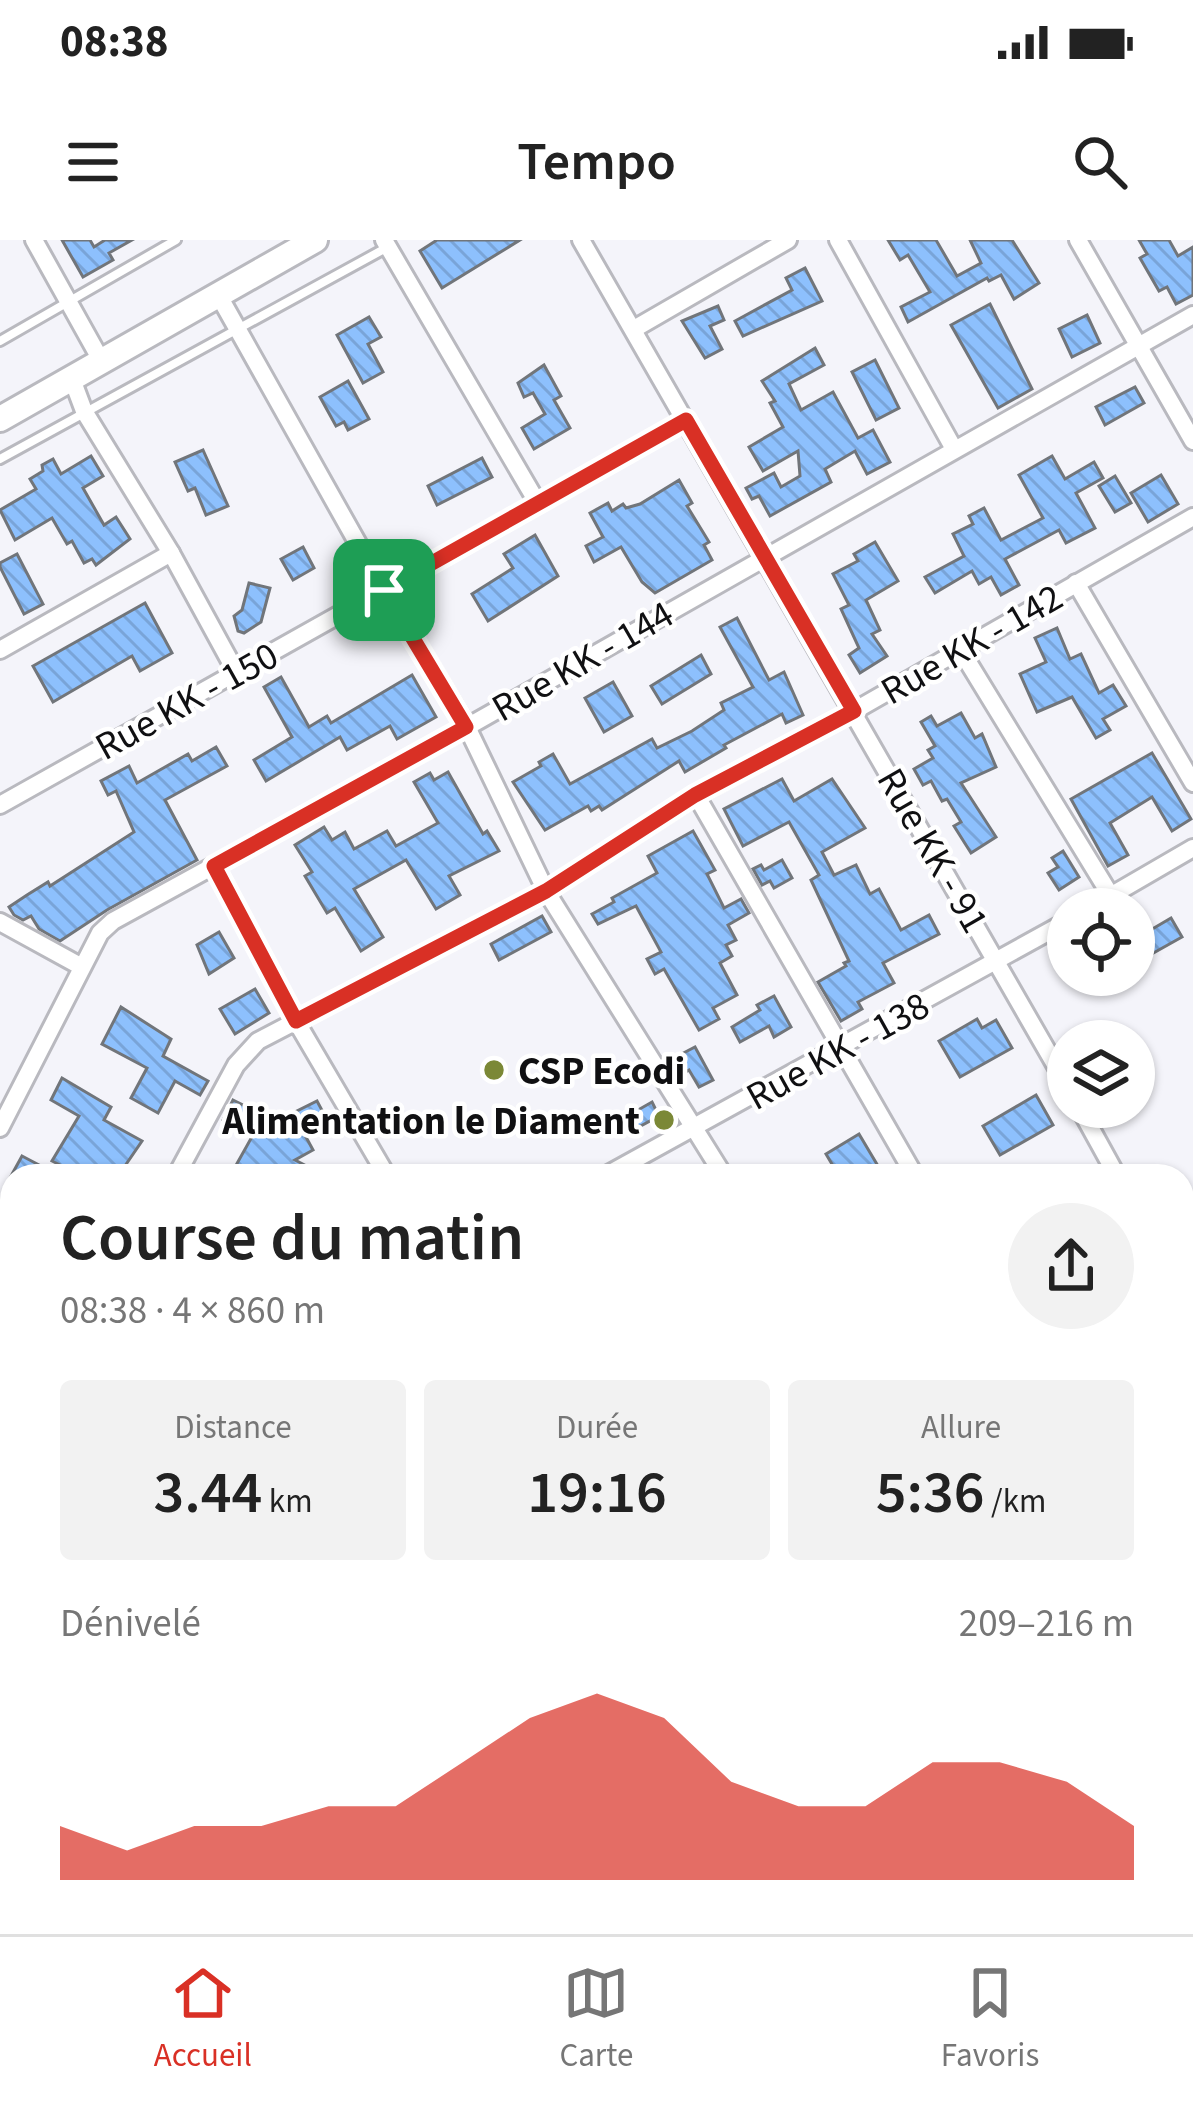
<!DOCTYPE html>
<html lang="fr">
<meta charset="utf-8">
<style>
body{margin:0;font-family:"Source Sans 3",sans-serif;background:#f2f2f2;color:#222;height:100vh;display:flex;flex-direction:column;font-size:45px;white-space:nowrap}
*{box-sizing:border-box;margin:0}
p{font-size:39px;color:#767676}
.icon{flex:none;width:66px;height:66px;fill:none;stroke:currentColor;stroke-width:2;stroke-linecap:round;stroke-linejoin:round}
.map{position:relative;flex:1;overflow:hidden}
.sheet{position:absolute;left:0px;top:924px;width:1194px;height:771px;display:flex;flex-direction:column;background:#fff;border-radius:36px 36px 0 0;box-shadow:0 3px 9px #0004}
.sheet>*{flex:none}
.fabs{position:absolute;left:1047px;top:648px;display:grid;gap:24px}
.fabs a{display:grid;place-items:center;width:108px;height:108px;border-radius:50%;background:#fff;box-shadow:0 3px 9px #0004;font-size:60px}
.pin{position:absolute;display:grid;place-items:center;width:102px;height:102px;color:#fff;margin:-51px;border-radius:24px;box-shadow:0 6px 18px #0006}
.round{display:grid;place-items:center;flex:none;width:126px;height:126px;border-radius:63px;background:#f2f2f2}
.head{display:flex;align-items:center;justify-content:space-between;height:204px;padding:0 60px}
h1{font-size:66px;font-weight:600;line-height:90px}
.figures{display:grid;grid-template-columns:repeat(3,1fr);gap:18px;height:204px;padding:12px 60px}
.figures div{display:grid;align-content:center;border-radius:12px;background:#f2f2f2;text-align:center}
.figures b{font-size:60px;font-weight:600}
.figures small{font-size:33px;font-weight:400}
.figures p{font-size:33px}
.chart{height:336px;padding:24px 60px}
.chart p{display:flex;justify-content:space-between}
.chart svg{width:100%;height:216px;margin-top:12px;fill:#d93025;opacity:.7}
.status{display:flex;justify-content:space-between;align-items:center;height:84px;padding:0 60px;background:#fff;direction:ltr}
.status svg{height:33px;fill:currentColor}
header{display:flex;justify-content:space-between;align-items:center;height:156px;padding:0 60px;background:#fff;font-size:54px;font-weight:600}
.dock{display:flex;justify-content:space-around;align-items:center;height:168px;border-top:3px solid #e0e0e0;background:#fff;font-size:33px;color:#767676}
.dock a{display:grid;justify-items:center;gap:6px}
.dock .on{color:#d93025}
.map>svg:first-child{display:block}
</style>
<div class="status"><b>08:38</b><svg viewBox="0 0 49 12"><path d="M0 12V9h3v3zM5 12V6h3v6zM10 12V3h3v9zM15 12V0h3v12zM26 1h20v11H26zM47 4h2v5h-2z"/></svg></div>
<header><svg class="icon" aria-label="menu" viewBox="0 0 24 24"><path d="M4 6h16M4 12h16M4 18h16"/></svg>Tempo<svg class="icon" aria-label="search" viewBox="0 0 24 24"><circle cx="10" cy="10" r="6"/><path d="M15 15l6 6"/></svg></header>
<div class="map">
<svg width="1193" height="1694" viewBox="0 0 1193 1694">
<defs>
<pattern id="building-back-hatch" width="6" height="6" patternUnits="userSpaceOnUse" patternTransform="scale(3)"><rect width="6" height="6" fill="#8dc0fd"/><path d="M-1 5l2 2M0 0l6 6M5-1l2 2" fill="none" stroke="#79a4d8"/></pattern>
</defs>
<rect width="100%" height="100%" fill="#f4f4fa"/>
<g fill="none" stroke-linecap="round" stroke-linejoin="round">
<g stroke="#74d9f6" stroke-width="4.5">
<path d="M0,1550L12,1559"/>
<path d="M59,1694L61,1683"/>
</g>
</g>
<g fill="url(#building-back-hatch)" stroke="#71757a" stroke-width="3">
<path d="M62,0H90L94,7L105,0H132L109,13L113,20L83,37Z"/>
<path d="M437,0H520L442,48L420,11Z"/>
<path d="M888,0H936L957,36L981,23L970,0H1012L1039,43L1014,59L1001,35L989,41L987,38L908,82L901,67L930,52L908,15L900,20Z"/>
<path d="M1139,0H1169L1178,16L1193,7V55L1176,64L1167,47L1159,51L1140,18L1147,14Z"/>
<path d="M805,28L822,61L743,96L735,81L792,50L786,38Z"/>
<path d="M990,64L1032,149L998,168L951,85Z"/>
<path d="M718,66L724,80L710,86L722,109L705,118L682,81Z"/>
<path d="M1087,75L1100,103L1072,117L1059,89Z"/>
<path d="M369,77L381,97L368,104L383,132L363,143L337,95Z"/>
<path d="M815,108L824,125L789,144L801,170L833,152L858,198L873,190L890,222L867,234L855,211L825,229L831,242L770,276L759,256L752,259L746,248L774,233L781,247L800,236L798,211L763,231L749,207L783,187L770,163L775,161L762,141Z"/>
<path d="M875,120L899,168L876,180L852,132Z"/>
<path d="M544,125L561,156L554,160L570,188L534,209L522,188L545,174L533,153L524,157L518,143Z"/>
<path d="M348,141L369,179L348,190L344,182L336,186L320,157Z"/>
<path d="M1135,147L1144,163L1105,185L1096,167Z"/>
<path d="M203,210L228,266L206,275L195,248L188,251L175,222Z"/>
<path d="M91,216L103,236L83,248L104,285L116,277L130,299L96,325L92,319L84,323L72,301L67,304L52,278L15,300L0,270L36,249L30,239L43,231L42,225L53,219L61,234Z"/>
<path d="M1052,216L1065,239L1094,222L1103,238L1076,253L1095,288L1066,303L1059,290L1005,319L1019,345L1001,355L991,337L979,344L972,331L935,353L925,337L964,316L953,294L973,284L969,276L984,268L1001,300L1043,278L1019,235Z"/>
<path d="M482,218L492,237L437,265L428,246Z"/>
<path d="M1161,235L1178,264L1148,282L1131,253Z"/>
<path d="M1115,236L1131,263L1115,272L1099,246Z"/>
<path d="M679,240L692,263L687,266L709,302L704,305L712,320L655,353L642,342L621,307L594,322L586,306L603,297L590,273L608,263L612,271L623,264L626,268L640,264Z"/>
<path d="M535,295L558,336L488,381L472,354L513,328L504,314Z"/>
<path d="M875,302L898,341L866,360L880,390L872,394L887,416L860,433L849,415L859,408L841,369L849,365L833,334L858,321L854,314Z"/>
<path d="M303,307L314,328L293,340L281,319Z"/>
<path d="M17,314L43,364L24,374L0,327V323Z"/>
<path d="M249,343L270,348L261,382L244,393L238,391L234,376L242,370Z"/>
<path d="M145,363L172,413L140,431L132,416L53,462L33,426Z"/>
<path d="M737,378L769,440L784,432L803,475L786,483L782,474L724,505L726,508L685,532L679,521L602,570L599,566L591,571L588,566L545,590L513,542L541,526L539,522L553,514L570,544L652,499L657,508L692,491L724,470L721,463L753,447L720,387Z"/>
<path d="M1057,388L1070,419L1081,414L1099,453L1113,445L1126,466L1103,479L1110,490L1096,498L1072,457L1037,472L1020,434L1046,422L1035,398Z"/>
<path d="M701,415L711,434L662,464L651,446Z"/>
<path d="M412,435L436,477L397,499L390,486L347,510L340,497L266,541L254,520L292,497L264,447L281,437L309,487L327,476L331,483Z"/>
<path d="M613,442L632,476L604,492L585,458Z"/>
<path d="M961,473L975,498L982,494L996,527L961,543L996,597L971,613L954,586L961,582L947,559L942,561L931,541L923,545L914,529L933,518L928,510L935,506L921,482L931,476L937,486Z"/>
<path d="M216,507L227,526L165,560L197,620L107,670L60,701L39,689L31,676L23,680L14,675L9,667L27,655L48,642L50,646L134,592L116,551L108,555L101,541L129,526L137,543L188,514L192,521Z"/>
<path d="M1152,513L1191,579L1172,591L1152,557L1110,583L1128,615L1108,626L1071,559Z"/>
<path d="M448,532L483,594L487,591L499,611L449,636L460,655L436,669L406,620L354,649L383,697L361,711L335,668L327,673L305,636L312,632L295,605L324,587L332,600L345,592L354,609L387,591L396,606L438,583L414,542L430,533L434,540Z"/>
<path d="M782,539L794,561L832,539L865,588L822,612L834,635L856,625L870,654L879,649L901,690L929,675L939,694L883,723L894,743L858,762L862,769L841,781L818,742L846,726L844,723L849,721L811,640L819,635L789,582L743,606L724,569Z"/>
<path d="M693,591L715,630L707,634L724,668L741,659L749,673L728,685L736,700L726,705L732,716L720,723L737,755L713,768L719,779L699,790L664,729L655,734L647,719L661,712L636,666L598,684L592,674L614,662L612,658L657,633L648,616Z"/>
<path d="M1063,611L1079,637L1059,650L1048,633L1058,627L1052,618Z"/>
<path d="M782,620L792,638L774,648L770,641L762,645L753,629L761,625L764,630Z"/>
<path d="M542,676L551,692L499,720L491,704Z"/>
<path d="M1171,678L1182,697L1148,716L1137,698Z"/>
<path d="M219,692L234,718L209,734L197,705Z"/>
<path d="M255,749L269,773L235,794L220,769Z"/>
<path d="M774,756L791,787L774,797L769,786L740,802L732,787L760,770L757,765Z"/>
<path d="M121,767L171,799L163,816L208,841L200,855L175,841L158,873L131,858L147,828L102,804Z"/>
<path d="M977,779L982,788L996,780L1012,808L960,837L939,801Z"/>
<path d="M695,807L713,840L699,847L689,830L677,837L668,821Z"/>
<path d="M62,838L111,867L104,880L142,901L118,936H82L52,921L79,876L51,860Z"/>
<path d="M1036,855L1053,885L1000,915L983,886Z"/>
<path d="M233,860L287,887L283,878L317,861L324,874L300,886L313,910L295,920L326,936H230L253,895L223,880Z"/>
<path d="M652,862L659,876L624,895L617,882Z"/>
<path d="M859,894L878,926L861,936H839L826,914Z"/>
<path d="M22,916L60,936H11Z"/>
<path d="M0,1014L12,1020L9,1059L0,1055Z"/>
</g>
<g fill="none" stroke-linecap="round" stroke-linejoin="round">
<g stroke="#b9b9bf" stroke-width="14">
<g id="service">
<path d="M0,101L176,0"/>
<path d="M0,219L386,8"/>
</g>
</g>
<g stroke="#b9b9bf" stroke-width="22">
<g id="minor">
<path d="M34,0L102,122"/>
<path d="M384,0L537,262"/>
<path d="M581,0L1068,847"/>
<path d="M838,0L954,209"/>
<path d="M1078,0L1193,201"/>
<path d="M219,56L384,350L467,487L546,651L724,936"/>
<path d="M634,89L788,0"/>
<path d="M72,139L84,171L171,313L236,432"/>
<path d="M1076,343L1193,543"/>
<path d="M960,409L1111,656"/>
<path d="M0,410L171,313"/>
<path d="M696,555L915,936"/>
<path d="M0,565L686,180"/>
<path d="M214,626L296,781L387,936"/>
<path d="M1088,669L1193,608"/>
<path d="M0,682L82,727"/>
<path d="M1079,867L1117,936"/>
<path d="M0,888L100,693L113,681L467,487L1193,75"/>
<path d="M176,936L236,825L258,801L546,651L696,555L854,471L1193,277"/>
<path d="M605,936L1068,681"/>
<path d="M1182,1034L1193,1028"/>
<path d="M1182,1051L1193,1070"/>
<path d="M1182,1087L1193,1081"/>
<path d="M0,1277L12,1283"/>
<path d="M1182,1282L1193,1276"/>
<path d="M0,1475L12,1479"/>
<path d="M1182,1494L1193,1481"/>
<path d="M375,1683L389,1694"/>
<path d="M520,1683L533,1694"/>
<path d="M633,1683L648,1694"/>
<path d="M83,1694L90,1683"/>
<path d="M274,1694L281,1683"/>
<path d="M412,1694L420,1683"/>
<path d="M554,1694L564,1683"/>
<path d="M684,1694L689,1683"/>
<path d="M1070,1694L1076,1683"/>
</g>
</g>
<g stroke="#b9b9bf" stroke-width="27">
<g id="tertiary">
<path d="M0,1083L12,1089"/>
<path d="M1153,1683L1172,1694"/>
</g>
</g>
<g stroke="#b9b9bf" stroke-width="30">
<path id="primary" d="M0,179L315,0"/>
</g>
<path stroke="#77777b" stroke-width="3" stroke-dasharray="9 6" stroke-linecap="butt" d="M0,1543L12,1533"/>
<use href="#service" stroke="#fff" stroke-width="8"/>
<use href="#minor" stroke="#fff" stroke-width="16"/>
<use href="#tertiary" stroke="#fff" stroke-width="21"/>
<use href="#primary" stroke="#fff" stroke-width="24"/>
</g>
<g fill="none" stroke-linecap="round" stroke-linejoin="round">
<g stroke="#fff" stroke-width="24">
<path id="route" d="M686,180L854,471L695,555L546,651L296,781L214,626L466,487L384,350Z"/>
</g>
<use href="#route" stroke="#d93025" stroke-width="15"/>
</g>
<g fill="#7b8836" stroke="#fff" stroke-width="4.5">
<circle cx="494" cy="830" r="12"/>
<circle cx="664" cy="880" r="12"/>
</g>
<g text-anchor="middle" stroke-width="9" stroke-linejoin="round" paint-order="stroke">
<g font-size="39" fill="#101012" stroke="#fff">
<text transform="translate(971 403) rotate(-30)" y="14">Rue KK - 142</text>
<text transform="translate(582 420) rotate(-30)" y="14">Rue KK - 144</text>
<text transform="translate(186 460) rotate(-29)" y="14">Rue KK - 150</text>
<text transform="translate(934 610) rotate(60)" y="14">Rue KK - 91</text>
<text transform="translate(837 810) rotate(-29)" y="14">Rue KK - 138</text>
</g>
<g font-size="39" font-weight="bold" fill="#101012" stroke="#fff" text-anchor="start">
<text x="518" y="844">CSP Ecodi</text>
<text x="640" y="894" text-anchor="end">Alimentation le Diament</text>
</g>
</g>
</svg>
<div class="fabs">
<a><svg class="icon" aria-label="locate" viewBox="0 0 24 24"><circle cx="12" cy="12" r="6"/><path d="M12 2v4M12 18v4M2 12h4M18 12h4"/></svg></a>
<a><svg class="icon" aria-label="layers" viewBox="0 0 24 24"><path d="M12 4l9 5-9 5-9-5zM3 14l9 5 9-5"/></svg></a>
</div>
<div class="pin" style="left:384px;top:350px;background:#1e9e55"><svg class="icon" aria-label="arrive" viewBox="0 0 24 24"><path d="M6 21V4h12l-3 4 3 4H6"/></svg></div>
<section class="sheet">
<div class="head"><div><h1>Course du matin</h1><p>08:38 · 4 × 860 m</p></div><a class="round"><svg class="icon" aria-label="share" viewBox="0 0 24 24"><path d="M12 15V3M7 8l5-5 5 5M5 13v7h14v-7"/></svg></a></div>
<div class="figures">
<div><p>Distance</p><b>3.44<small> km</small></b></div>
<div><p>Durée</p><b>19:16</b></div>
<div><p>Allure</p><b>5:36<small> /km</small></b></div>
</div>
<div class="chart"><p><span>Dénivelé</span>209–216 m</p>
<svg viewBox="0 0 160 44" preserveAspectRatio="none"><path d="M0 44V33L10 38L20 33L30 33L40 29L50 29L60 20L70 11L80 6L90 11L100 24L110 29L120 29L130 20L140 20L150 24L160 33V44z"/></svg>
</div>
</section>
</div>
<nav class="dock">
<a class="on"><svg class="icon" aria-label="home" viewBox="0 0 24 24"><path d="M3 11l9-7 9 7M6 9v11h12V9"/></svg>Accueil</a>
<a><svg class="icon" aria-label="map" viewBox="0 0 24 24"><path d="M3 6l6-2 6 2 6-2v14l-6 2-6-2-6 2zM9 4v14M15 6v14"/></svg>Carte</a>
<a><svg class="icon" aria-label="saved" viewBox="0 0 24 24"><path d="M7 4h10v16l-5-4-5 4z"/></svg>Favoris</a>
</nav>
